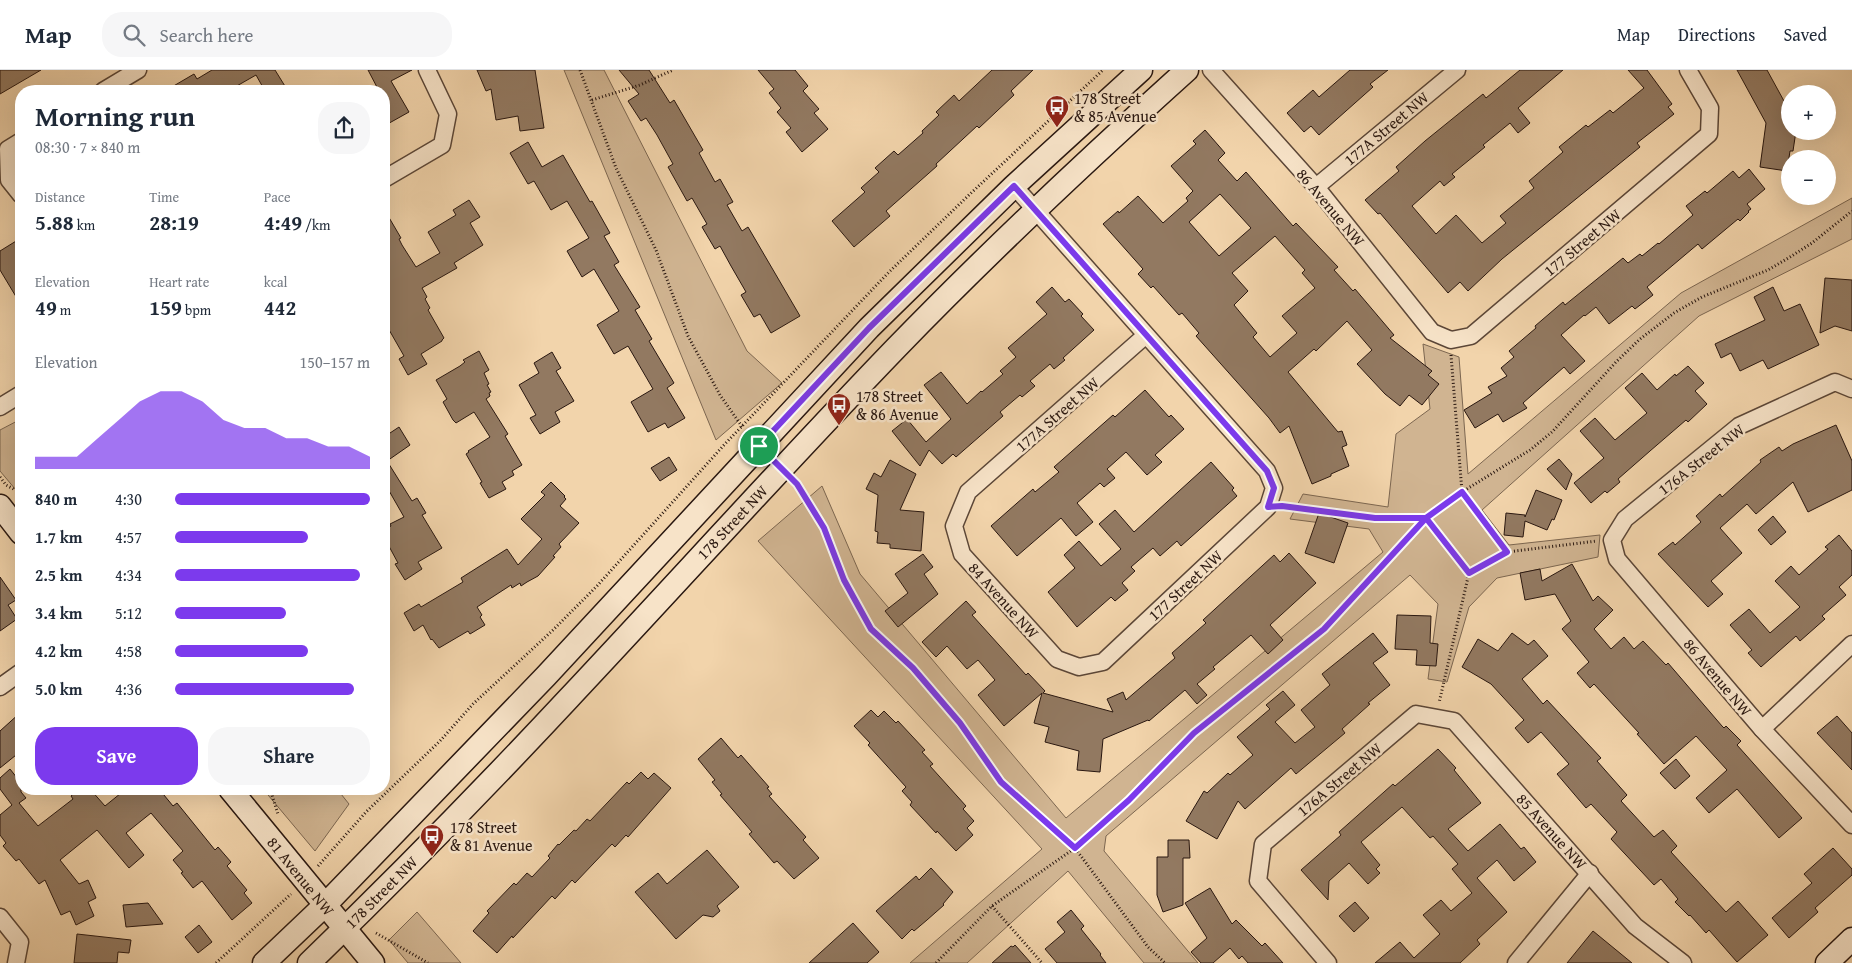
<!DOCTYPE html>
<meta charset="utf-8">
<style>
body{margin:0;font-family:"Gentium Book Plus",serif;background:#f6f6f7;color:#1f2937;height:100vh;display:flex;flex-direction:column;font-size:19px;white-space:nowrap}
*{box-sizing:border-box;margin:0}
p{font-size:16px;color:#747a83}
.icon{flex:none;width:28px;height:28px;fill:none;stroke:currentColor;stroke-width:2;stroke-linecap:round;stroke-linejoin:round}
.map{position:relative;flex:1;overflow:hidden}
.side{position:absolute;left:15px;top:15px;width:375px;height:710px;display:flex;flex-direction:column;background:#fff;border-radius:20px;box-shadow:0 5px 20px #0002}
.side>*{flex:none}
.tools{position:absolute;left:1781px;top:15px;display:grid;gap:10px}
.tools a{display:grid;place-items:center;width:55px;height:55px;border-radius:50%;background:#fff;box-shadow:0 5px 20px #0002;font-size:25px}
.pin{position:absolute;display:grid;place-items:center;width:42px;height:42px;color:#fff;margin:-21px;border:2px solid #fff;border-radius:50%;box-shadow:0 1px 5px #0007}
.round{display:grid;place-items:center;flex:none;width:52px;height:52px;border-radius:20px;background:#f6f6f7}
.head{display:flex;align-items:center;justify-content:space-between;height:85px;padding:0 20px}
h1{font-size:28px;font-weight:700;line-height:38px}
.stats{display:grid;grid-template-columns:repeat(3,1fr);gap:8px;height:85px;padding:5px 20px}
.stats div{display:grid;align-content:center}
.stats b{font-size:21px;font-weight:700}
.stats small{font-size:14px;font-weight:400}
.stats p{font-size:14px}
.chart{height:140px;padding:10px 20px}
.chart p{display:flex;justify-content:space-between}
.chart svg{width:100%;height:90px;margin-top:5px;fill:#7c3aed;opacity:.7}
.primary-button{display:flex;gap:10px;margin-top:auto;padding:10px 20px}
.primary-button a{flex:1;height:58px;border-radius:20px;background:#7c3aed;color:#fff;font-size:20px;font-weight:700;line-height:58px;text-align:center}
.primary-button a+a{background:#f6f6f7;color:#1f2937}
ul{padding:0 20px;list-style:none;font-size:16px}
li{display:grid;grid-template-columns:80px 60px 1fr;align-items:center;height:38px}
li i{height:12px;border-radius:6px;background:#7c3aed}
header{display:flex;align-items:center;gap:30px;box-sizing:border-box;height:70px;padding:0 25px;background:#fff;border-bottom:1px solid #e0e1e3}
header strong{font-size:24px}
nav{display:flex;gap:28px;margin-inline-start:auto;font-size:18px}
.search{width:350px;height:45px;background:#f6f6f7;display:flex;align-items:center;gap:12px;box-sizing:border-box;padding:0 18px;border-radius:20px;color:#747a83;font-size:19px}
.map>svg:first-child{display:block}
</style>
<header>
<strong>Map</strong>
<div class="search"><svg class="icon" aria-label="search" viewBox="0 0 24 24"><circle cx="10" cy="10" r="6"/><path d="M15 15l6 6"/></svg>Search here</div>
<nav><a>Map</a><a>Directions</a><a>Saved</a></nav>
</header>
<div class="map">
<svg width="1852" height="893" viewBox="0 0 1852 893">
<rect width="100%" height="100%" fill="#f2d4ab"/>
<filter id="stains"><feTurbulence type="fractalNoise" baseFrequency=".004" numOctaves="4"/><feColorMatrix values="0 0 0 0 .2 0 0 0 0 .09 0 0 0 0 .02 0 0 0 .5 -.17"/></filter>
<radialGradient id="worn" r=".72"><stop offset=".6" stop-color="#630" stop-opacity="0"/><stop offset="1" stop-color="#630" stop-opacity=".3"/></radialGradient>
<g fill="#d0b491" stroke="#7c6650">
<path d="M564,0H604L747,281L782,313L716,370Z"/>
<path d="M1852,128V169L1699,246L1482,440L1509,475L1600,465L1598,487L1497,508L1469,537L1447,612L1428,609L1438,534L1410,505L1106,766L1104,781L1198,893H1144L1068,801L967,893H910L1042,779L758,471L822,416L860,504L1066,748L1383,482L1369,459L1290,449L1303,424L1388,437L1396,364L1430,339L1423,274L1459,287L1468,404L1681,223Z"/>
<path d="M21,349V426L0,401V360Z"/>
<path d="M263,719H337L349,734L315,781Z"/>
<path d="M417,842L461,893H408L389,870Z"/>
</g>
<g fill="#927961" stroke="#291710" fill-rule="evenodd">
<path d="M0,0H41L0,24Z"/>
<path d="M212,0H275L288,21H265L256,5L228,21H165L194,4L197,9Z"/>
<path d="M368,0H412L391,11L409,42L384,56V21H379Z"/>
<path d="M477,0H535L544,58L520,61L518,46L496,50L491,19L486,21Z"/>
<path d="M619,0H649L670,33L674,30L703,80L699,83L715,112L720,109L733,132L727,135L742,161L748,157L800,246L771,263L760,244L754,247L741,225L746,222L731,196L720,176L715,179L702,157L707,154L692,128L687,131L668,97L673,94L657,65L646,48L641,51L628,31L639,24Z"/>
<path d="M758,0H795L808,16L803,21L819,39L814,43L828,59L802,82L786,62L791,58L777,42L781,38L769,23L774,19Z"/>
<path d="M992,0H1033L1011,21L1014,25L979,58L977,56L936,94L937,96L886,141L890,146L854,177L832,151L865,122L861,118L879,102L875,98L894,81L898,85L923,63L922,61L939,45L936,42L954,25L959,31Z"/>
<path d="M1350,0H1388L1370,14L1373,17L1319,65L1311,56L1304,62L1287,43L1313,20L1319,27Z"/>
<path d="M1520,0H1563L1518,38L1530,53L1518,63L1510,53L1483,75L1485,77L1452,104L1455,107L1444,116L1440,111L1412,136L1436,164L1456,145L1482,173L1506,153L1500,146L1534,118L1529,111L1563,82L1559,77L1586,55L1588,57L1610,40L1613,43L1644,18L1628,0H1647L1672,34L1668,37L1674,44L1637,73L1640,77L1502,189L1468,221L1460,212L1448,223L1380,143L1378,144L1365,130L1399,101L1396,97L1425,71L1483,24L1486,28Z"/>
<path d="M1737,0H1767L1784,31L1790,28V61H1796L1793,81H1790L1787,101L1760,97L1766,53Z"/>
<path d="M1205,60L1225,83L1218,90L1237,111L1246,102L1293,156L1296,153L1338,197L1334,200L1353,221L1355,219L1394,265L1390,268L1432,301L1428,305L1439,314L1422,335L1409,325L1400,336L1385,324L1357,294L1372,280L1347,251L1316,281L1314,279L1288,302L1338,362L1342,361L1347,375L1342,377L1349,396L1331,404V406L1312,414L1289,356L1280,363L1269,348L1196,266L1199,263L1182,243L1179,245L1153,216L1151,218L1138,204L1143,199L1103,154L1118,141L1119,143L1138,126L1163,153L1188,131L1186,128L1193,121L1171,96L1196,74L1193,71ZM1220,124L1251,158L1219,186L1189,152ZM1275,166L1305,200L1302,203L1315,218L1282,246L1297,263L1270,287L1253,267L1257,263L1234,235L1248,221L1232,203Z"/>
<path d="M528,72L542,97L563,85L590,132L592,131L610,163L604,166L619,192L614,195L640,237L635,240L652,269L649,271L674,313L667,318L685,348L668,358L665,353L648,362L631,332L653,319L628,276L614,284L597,255L619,241L594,199L582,207L567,181L589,168L567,131L551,140L534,111L528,114L510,83Z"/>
<path d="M1749,99L1765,119L1747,134L1751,139L1748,141L1749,142L1740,151L1738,149L1702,179L1698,174L1647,217L1653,225L1635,239L1632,236L1609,254L1596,237L1585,246L1584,245L1561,265L1585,291L1570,304L1564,297L1523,333L1527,338L1503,352L1498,344L1475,358L1464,340L1492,323L1488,317L1507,306L1501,298L1514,287L1509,281L1536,258L1535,256L1563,232L1565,235L1623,188L1628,193L1640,184L1642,186L1658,173L1659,174L1693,145L1686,136L1705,121L1707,123L1733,101L1739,108Z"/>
<path d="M469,130L480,147L470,153L483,175L454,193L457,198L422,218L427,227L425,229L430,238L428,240L444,268L442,270V271L421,284L427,294L408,305L399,289L404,286L384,251V139L401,168L399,169L402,175L416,197L440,183L428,162L456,145L453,140Z"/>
<path d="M21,168V235L0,200V181Z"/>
<path d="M1825,208L1852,210V261L1835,256L1820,263Z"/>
<path d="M1052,217L1065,232L1069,229L1083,244L1081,246L1094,260L1063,288L1065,290L1054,299L1050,294L1030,311L1035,316L1022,327L1020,325L1000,342L1003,346L956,387L953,384L942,394L929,380L920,396L892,361L907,349L926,372L951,349L924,315L941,302L967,334L981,321L982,322L1003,304L1000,301L1016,287L1008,278L1047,244L1036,232Z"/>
<path d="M1773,217L1784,241L1800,234L1819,275L1768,299L1763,290L1740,301L1731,283L1721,288L1715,274L1765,250L1754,227Z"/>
<path d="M479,281L489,300L484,303L489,314L487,315L491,322L489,323L490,326L486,329L508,364L505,366L522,395L512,401L514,405L502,412L506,419L489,428L480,413L482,412L466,384L469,382L468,381L490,367L474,342L456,353L453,350L443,332L447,329L436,310L460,296L465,292L463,290Z"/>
<path d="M552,282L561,298L556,301L574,331L555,342L560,352L540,364L530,348L536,345L519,315L539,303L534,293Z"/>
<path d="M1688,296L1704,313L1695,321L1707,334L1688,352L1686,350L1650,381L1618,409L1620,412L1607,423L1605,421L1591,433L1574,413L1604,388L1580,361L1595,348L1615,370L1647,343L1625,318L1642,303L1657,320L1675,304L1676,306Z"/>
<path d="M1145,320L1169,347L1171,345L1184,359L1155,385L1162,392L1147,405L1126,382L1107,399L1115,408L1104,417L1100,413L1077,433L1093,452L1076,466L1061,448L1017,486L991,456L1033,419L1035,422L1059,402L1054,397L1113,345L1115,347Z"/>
<path d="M1836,355L1852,391V420L1808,442L1793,412L1756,444L1747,434L1720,458L1742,483L1711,511L1723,524L1708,537L1658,484L1673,472L1675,475L1701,452L1696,446L1720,424L1722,427L1761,392L1760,390L1779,377L1782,381L1793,374Z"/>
<path d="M399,357L410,375L387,391L412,431L417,428L426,443L422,445L442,478L418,492L422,499L405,510L395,494L398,493L384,467V460L391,456L390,454L404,447L384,412V367Z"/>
<path d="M669,387L677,400L660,411L651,398Z"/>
<path d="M1559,389L1572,404L1566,420L1547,399Z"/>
<path d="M890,390L916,404L900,440L924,442L921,481L890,478V474L877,473L878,462L875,461L878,425L866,419L874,403L881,407Z"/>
<path d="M1211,392L1234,418L1232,420L1237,426L1181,476L1177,471L1160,486L1153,478L1131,497L1135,501L1122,513L1128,520L1115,531L1111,527L1077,557L1048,522L1075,498L1064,485L1079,471L1101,496L1121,479L1099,454L1115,440L1134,462Z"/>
<path d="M551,412L565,426L564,427L566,429L560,436L579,453L559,474L561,477L553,486L555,487L538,506L527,512L521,516L520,513L512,518L511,515L477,537L482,545L480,547L485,555L470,564L468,561L439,578L432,569L431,570L423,555L414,561L404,543L419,534L421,537L463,512L461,508L507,479L518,495L542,469L521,449L545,425L541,422Z"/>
<path d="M1536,420L1562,430L1554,450L1552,449L1547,460L1525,451L1523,467L1504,465L1506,443L1525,445V447Z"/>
<path d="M1319,443L1348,453L1334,493L1305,483Z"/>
<path d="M1773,446L1786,462L1771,475L1758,460Z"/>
<path d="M1839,465L1852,481V505L1839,517L1846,525L1822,546L1825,549L1800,571L1796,566L1761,597L1748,583L1752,580L1730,555L1749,539L1770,563L1800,537L1775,511L1791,496L1799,505L1828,479L1825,477Z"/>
<path d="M1289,483L1316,513L1270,555L1283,570L1268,584L1251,565L1213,597L1215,599L1197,614L1207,625L1197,634L1185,620L1149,651L1148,650L1103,669L1100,702L1077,700L1079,681L1045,672L1049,657L1034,653L1042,623L1004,656L978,625L995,610L978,590L967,599L947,576L936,587L922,572L966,531L976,542L972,545L1026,605L1028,603L1045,621L1043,623L1113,642L1107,629L1123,622L1126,630L1175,588L1172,583L1206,553L1203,550L1274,485L1280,492Z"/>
<path d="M923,484L933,497L924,504L938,524L898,557L885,541L908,523L895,504Z"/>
<path d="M1572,494L1593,531L1598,526L1613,540L1594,559L1611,579L1624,567L1634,579L1643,571L1666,595L1668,593L1722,656L1724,658L1726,656L1741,671L1737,675L1802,748L1779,768L1737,719L1709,743L1696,728L1727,700L1696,666L1664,694L1637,664L1639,663L1594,614L1590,618L1577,603L1589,592L1562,559L1571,551L1555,524L1525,530L1520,503L1540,499L1542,511Z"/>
<path d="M0,507L16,530L8,535L17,549L0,561Z"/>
<path d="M1397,545L1431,546L1430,573L1438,574L1436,596L1416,595L1417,580L1395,579Z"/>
<path d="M1373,563L1388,582L1373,593L1390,615L1368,633L1370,634L1342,659L1345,663L1296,704L1291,698L1245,739L1238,731L1217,769L1186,751L1204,721L1207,723L1228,703L1230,705L1253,685L1237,667L1270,639L1266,635L1283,621L1295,635L1275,652L1295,673L1315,657L1301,640L1330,615L1322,604Z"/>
<path d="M1512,563L1528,575L1534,570L1548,586L1522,609L1543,634L1547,630L1601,688L1597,691L1627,725L1621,731L1654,767L1663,760L1677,776L1671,782L1726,842L1738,831L1768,865L1737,892L1709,860L1706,863L1690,845L1689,846L1675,832L1678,829L1661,809L1654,815L1611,769L1617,762L1591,734L1586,738L1557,704L1569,694L1541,662L1528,673L1515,658L1524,650L1491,614L1462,597L1478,569L1498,581Z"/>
<path d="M871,640L878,647L884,641L896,653L898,651L925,680L922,682L933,694L930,696L966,736L963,739L974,751L967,758L973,765L956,781L937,761L936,763L910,735L912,732L902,721L906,717L868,675L870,673L854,656Z"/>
<path d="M21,642V681L0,698V661Z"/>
<path d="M1837,646L1852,663V700L1817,663Z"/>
<path d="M721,668L738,688L741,685L769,717L767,718L772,724L769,726L806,767L803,770L819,788L794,809L777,791L774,793L749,764L752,762L720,725L722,724L712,712L715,710L698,689Z"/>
<path d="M1438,679L1456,698L1454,700L1481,733L1448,759L1468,781L1500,754L1521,779L1524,777L1536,792L1514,811L1497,790L1477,808L1507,842L1477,870L1480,874L1460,893H1375L1400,872L1414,888L1440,864L1423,845L1441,830L1451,841L1472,823L1452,799L1458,794L1433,766L1430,768L1402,737L1361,772L1380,795L1376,799L1380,803L1368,814L1349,793L1329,811L1328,830L1301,800L1341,765L1339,762L1393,714L1395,716Z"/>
<path d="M1676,689L1690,706L1675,719L1660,703Z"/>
<path d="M10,699L21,713V722L26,728L19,733L38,756L73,729L71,726L79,719H90L105,736L126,719H159L173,736L177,733L215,780L218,777L231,792L227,796L247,820L244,823L252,833L232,850L202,811L193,818L181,803L183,802L173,790L183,781L151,743L126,763L144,785L129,798L97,760L60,790L79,814L88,810L96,828L88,832L94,846L76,855L70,841L61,845L45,810L39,814L19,789L16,791L3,776L6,773L0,765V745L12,735L0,719V708Z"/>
<path d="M641,702L648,709L654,703L671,718L628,767L626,765L615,777L612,774L575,813L572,810L555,829L552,826L513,868L512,866L497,883L473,861L489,843L487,841L514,813L516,815L527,803L532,807L550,788L548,786L558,774L559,775L574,760L576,761L587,749L590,751L627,712L629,714Z"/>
<path d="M1168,770H1189L1190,788H1183V835L1163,842L1157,825V787H1168Z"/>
<path d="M1833,778L1852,799V805L1815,838L1818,842L1789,868L1772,848L1812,813L1804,804Z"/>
<path d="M707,780L739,817L717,836L720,841L713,847L703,845L676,869L635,822L658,803L667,814Z"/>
<path d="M931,798L953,822L943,834L944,835L927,850L914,861L912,859L902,869L876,841L916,806L919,810Z"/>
<path d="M1210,818L1232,854L1236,850L1262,876L1265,873L1283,893H1248L1242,886L1239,889L1230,878L1213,893H1201L1191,882L1207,868L1185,833Z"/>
<path d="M1355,832L1369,848L1354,862L1339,846Z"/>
<path d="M148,833L163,854L126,857L123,835Z"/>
<path d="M1071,840L1084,856L1081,859L1101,884L1100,885L1106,893H1057L1045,879L1065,862L1057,852Z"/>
<path d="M853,853L879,882L867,893H809Z"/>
<path d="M199,855L212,872L198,883L185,867Z"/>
<path d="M1593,861L1632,893H1567Z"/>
<path d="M77,864L131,870L129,883L118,882L117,893H74Z"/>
<path d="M1015,875L1031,893H992L1011,876L1013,877Z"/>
</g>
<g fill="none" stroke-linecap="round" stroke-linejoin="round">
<g stroke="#5b4637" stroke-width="19">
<g id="street">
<path d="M1211,0L1316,117L1432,262L1451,270L1471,266L1709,64L1710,38L1688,0"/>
<path d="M103,21L138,0"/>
<path d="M21,71L8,79L9,110L21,125"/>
<path d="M384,109L442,75L448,44L427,0"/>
<path d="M1014,116L1267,401L1274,418L1268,437L1103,592L1079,597L1057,589L962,484L954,456L968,422L1146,265"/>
<path d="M1316,117L1457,0"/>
<path d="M1852,319L1835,312L1739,356L1625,449L1612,470L1617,489L1762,659L1852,755"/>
<path d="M0,337L21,324"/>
<path d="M0,617L21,602"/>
<path d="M1762,659L1852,574"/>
<path d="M0,847L20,872L16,893"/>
<path d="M1328,893L1258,811L1263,774L1416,644L1454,651L1635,856L1683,893"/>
<path d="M1516,893L1590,803"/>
</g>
</g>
<g stroke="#291710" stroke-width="25">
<g id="secondary">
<path d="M0,436L21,463"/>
<path d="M230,719L373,893"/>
<path d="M264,893L325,835L546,606L869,258L1014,116L1141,0"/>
<path d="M309,893C398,807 485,718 569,628C678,512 785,393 896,278C989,182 1087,90 1187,0"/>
<path d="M1827,893L1852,869"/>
</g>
</g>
<g stroke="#291710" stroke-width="3" stroke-dasharray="1 2.5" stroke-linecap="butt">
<path d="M580,0L616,98L656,180L688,266L720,325L743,358"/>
<path d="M592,30L640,15L673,0"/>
<path d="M1451,285L1462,422L1507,482L1469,503"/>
<path d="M0,407L6,415L21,423"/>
<path d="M794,411L824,458L844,510L871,559L913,597L960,653L1001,712L1075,778L1148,877L1165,893"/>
<path d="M1284,437L1375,448H1427L1469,503L1439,633"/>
<path d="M1507,482L1597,471"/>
<path d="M270,719L278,744"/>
<path d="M318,796L366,742L440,671L473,634L553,560L597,516L724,375L889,202L970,124L1103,0"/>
<path d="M992,836L1042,893"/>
<path d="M376,863L428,893"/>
<path d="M216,893L291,824"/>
<path d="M936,893L992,836L1075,778L1129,730L1194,663L1324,559L1427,448L1462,422L1530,380L1552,362L1616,292L1640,269L1674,243L1702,227L1768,200L1790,187L1812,173L1852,141"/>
</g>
<use href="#street" stroke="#f7e3c8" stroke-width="16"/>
<use href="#secondary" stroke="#f7e3c8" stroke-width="22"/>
</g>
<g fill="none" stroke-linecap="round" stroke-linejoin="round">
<g stroke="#fff" stroke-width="10">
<path id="route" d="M759,376L797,414L824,458L844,510L871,559L913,598L960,653L1001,712L1075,778L1129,730L1194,663L1324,559L1426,448L1469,503L1507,482L1462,422L1426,448H1375L1282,436L1268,437L1274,418L1267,401L1014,116L869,258L759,376"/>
</g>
<use href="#route" stroke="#7c3aed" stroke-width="6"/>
</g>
<defs>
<g id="bus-pin" transform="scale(1.25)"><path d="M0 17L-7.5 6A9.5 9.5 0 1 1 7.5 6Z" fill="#8f2418" stroke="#f7e3c8"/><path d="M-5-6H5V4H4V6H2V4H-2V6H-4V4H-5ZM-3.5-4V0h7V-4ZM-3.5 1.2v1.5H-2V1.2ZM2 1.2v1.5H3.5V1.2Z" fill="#fff"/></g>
</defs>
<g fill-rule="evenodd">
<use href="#bus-pin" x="1057" y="37"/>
<use href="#bus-pin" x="839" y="335"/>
<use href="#bus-pin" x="432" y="766"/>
</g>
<g text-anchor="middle" stroke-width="5" stroke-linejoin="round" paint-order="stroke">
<g font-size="16" fill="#291710" stroke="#f7e3c8" text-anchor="start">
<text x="1074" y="34">178 Street<tspan x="1074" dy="18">&amp; 85 Avenue</tspan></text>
<text x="856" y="332">178 Street<tspan x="856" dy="18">&amp; 86 Avenue</tspan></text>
<text x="450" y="763">178 Street<tspan x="450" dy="18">&amp; 81 Avenue</tspan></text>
</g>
<g font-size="16" fill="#291710" stroke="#f7e3c8">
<text transform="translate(1386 58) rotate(-40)" y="6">177A Street NW</text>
<text transform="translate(1331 137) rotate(50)" y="6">86 Avenue NW</text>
<text transform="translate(1582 172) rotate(-40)" y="6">177 Street NW</text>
<text transform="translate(1057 344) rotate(-41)" y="6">177A Street NW</text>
<text transform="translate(1701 389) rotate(-38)" y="6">176A Street NW</text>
<text transform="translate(732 452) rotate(-47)" y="6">178 Street NW</text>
<text transform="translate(1185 515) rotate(-43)" y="6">177 Street NW</text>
<text transform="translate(1004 530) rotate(48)" y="6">84 Avenue NW</text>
<text transform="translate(1718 607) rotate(50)" y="6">86 Avenue NW</text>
<text transform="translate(1339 709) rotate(-40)" y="6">176A Street NW</text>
<text transform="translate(1552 761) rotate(48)" y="6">85 Avenue NW</text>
<text transform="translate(301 806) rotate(51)" y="6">81 Avenue NW</text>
<text transform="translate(381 822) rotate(-45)" y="6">178 Street NW</text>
</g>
</g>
<rect width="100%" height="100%" filter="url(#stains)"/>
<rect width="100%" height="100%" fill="url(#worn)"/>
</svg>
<div class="tools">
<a>+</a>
<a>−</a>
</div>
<div class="pin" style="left:759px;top:376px;background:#1e9e55"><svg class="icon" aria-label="arrive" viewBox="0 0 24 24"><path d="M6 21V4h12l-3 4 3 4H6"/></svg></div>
<section class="side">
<div class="head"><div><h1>Morning run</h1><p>08:30 · 7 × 840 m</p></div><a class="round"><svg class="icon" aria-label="share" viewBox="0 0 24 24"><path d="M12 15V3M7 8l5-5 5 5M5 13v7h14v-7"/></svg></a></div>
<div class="stats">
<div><p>Distance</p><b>5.88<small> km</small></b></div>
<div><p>Time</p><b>28:19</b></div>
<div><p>Pace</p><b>4:49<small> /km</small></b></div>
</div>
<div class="stats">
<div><p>Elevation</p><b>49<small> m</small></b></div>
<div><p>Heart rate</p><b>159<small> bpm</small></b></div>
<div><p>kcal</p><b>442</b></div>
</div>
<div class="chart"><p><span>Elevation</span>150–157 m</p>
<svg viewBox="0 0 160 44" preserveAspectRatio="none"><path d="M0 44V38L10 38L20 38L30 29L40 20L50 11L60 6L70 6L80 11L90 20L100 24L110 24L120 29L130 29L140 33L150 33L160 38V44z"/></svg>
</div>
<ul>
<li><b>840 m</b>4:30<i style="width:100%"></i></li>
<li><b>1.7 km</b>4:57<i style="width:68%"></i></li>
<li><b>2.5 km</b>4:34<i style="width:95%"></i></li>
<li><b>3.4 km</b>5:12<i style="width:57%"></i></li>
<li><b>4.2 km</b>4:58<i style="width:68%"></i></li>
<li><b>5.0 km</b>4:36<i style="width:92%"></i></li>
</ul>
<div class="primary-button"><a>Save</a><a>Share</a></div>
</section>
</div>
